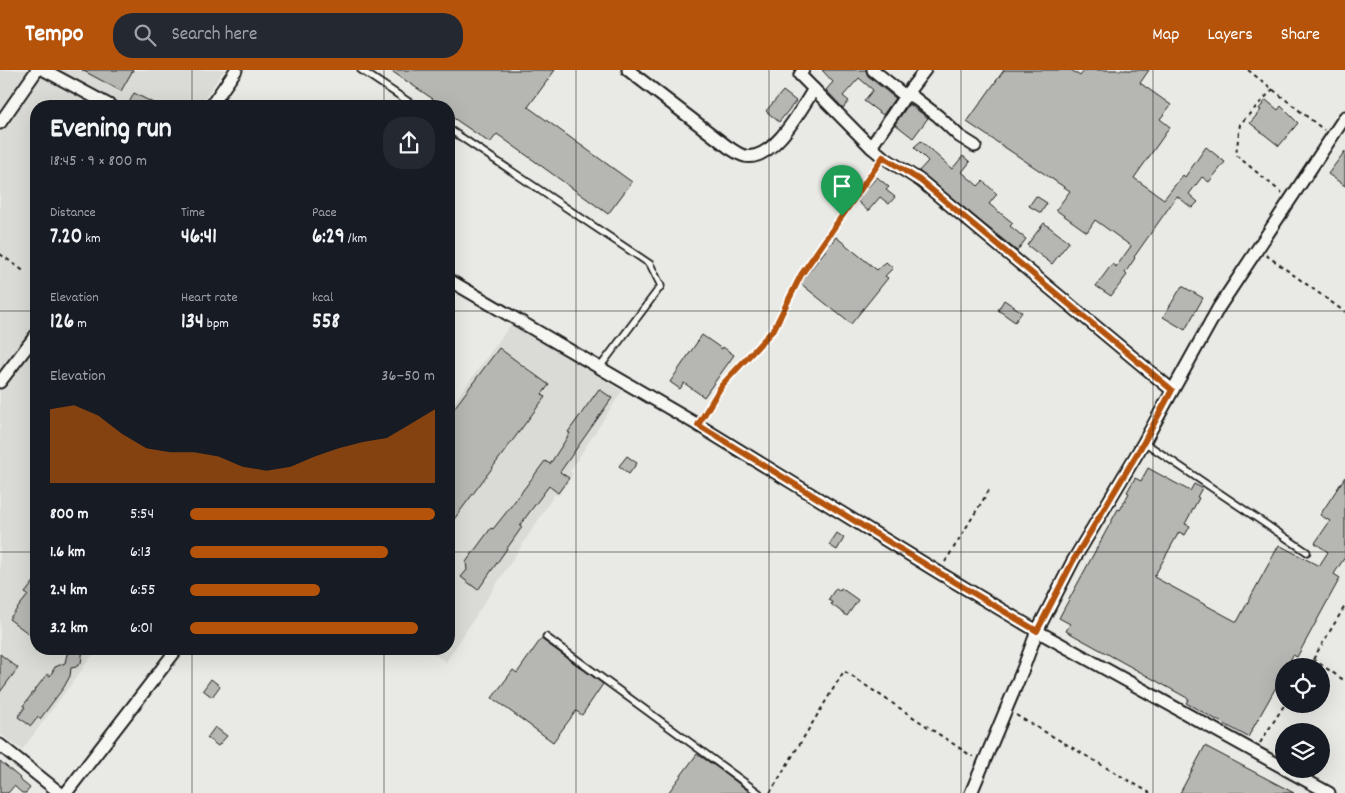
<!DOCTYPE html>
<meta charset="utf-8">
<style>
body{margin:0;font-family:Dekko,sans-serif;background:#242831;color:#f1f3f6;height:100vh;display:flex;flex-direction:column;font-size:19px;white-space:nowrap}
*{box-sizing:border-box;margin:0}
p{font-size:16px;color:#9ea1a6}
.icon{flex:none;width:28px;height:28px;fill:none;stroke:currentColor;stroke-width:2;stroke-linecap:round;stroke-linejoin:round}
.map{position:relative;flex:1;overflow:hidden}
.side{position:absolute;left:30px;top:30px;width:425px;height:555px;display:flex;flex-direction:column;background:#171b24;border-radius:20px;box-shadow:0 5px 20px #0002}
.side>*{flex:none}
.fabs{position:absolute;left:1275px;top:588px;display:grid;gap:10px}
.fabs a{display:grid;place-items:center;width:55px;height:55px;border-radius:50%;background:#171b24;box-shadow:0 5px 20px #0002;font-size:25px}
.pin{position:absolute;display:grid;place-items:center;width:42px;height:42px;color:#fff;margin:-51px -21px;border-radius:50% 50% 50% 0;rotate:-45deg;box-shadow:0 0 5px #0007}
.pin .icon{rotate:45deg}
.round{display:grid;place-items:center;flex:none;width:52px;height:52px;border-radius:20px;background:#242831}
.head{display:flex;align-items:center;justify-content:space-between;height:85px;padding:0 20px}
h1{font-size:28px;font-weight:700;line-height:38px}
.stats{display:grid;grid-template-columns:repeat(3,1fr);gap:8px;height:85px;padding:5px 20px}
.stats div{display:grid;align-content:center}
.stats b{font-size:21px;font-weight:700}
.stats small{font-size:14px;font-weight:400}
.stats p{font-size:14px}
.chart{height:140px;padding:10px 20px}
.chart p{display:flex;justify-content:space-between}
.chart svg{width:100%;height:90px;margin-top:5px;fill:#b45309;opacity:.7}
ul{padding:0 20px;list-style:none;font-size:16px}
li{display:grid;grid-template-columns:80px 60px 1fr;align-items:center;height:38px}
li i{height:12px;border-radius:6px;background:#b45309}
header{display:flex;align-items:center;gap:30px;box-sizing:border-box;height:70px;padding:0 25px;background:#b45309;color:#fff}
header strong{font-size:24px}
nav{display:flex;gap:28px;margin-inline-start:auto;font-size:18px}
.search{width:350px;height:45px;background:#242831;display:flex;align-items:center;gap:12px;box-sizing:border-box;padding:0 18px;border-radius:20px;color:#9ea1a6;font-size:19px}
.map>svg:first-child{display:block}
</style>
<header>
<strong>Tempo</strong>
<div class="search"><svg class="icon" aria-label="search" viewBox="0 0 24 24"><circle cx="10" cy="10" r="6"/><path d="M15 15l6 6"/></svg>Search here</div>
<nav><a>Map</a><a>Layers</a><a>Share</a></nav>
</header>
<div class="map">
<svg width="1345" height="723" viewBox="0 0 1345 723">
<rect width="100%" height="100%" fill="#e9e9e5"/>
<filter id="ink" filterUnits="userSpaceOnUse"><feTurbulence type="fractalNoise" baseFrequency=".02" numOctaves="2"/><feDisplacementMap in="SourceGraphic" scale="10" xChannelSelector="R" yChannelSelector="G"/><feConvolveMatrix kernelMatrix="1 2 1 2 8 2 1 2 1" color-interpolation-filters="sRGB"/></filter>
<g filter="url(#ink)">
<g fill="#dadad6">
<path d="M0,0H224L199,36H36V579H97L22,680L0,664Z"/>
<path d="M512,253L622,321L570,401L573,404L558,426L555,424L446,592L427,579H449V339Z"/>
</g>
<g fill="#b6b6b3" stroke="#1c1c1c">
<path d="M82,0H133L121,21Z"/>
<path d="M390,0H555L528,37L632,112L608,144L497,64L490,73L449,45V36H436L431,32L433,29Z"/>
<path d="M822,0H866L868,6L895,28L883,45L864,31L873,20L859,8L843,26L849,31L843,38L826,20L833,12Z"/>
<path d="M1004,0H1071L1080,6L1085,0H1149L1140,13L1171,35L1160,49L1170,57L1134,108L1164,129L1183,105L1185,107L1206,77L1225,92L1209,112L1202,107L1189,124L1198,132L1192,138L1177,126L1134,187L1135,188L1125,203L1127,205L1111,226L1096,216L1112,194L1116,197L1131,176L1095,150L1087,162L1056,140L1070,121L967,52Z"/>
<path d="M783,21L796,31L779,52L766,41Z"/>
<path d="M134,23L159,36H136L129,33Z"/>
<path d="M1266,30L1278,40L1281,36L1298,53L1279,76L1250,53L1261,40L1259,39Z"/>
<path d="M909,34L928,48L913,68L895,54Z"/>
<path d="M921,71L952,99L963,86L970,92L962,102L978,116L983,111L997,124L989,134L1013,153L1010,156L1026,169L1017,181L919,101L928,91L914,77Z"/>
<path d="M1345,81V116L1328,104Z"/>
<path d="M877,107L889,117L886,120L895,127L889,134L880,127L868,141L854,128L858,124L851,118L858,109L868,117Z"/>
<path d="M1036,126L1047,133L1041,143L1029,136Z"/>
<path d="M1044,153L1069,172L1052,194L1027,175Z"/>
<path d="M836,167L877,200L886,192L893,198L885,206L888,208L851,254L800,213Z"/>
<path d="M1182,216L1203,228L1185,260L1163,247Z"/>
<path d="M1004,230L1022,242L1015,252L998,240Z"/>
<path d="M702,265L722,279L723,277L734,285L704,327L684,313L680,319L670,312Z"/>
<path d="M499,278L549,315L542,324L545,327L449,456V345Z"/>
<path d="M599,319L612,328L560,402L569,408L558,423L549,416L520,455L522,457L478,520L461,507L467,500L466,492L491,458L493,459L505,444L545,391L550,394L570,363L568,362Z"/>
<path d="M627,386L637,393L629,404L619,396Z"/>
<path d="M1148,398L1190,421L1194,414L1202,418L1197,427L1199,428L1185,454L1190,456L1185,465L1179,462L1154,507L1237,552L1279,475L1319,496L1328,482L1315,473L1330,451L1320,445L1345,407V487L1334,504L1340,508L1297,587L1293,585L1287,596H1284V603L1248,667L1186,633L1189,629L1066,561L1070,554L1059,548L1118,439L1120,440L1129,423L1127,422L1135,408L1141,411Z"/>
<path d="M837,463L844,468L837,480L829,475Z"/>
<path d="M36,509V569L9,549L28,525L25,523Z"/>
<path d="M836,518L840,521L841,518L858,530L847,546L831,534L832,532L828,530Z"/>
<path d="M541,569L603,614L582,645L576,641L553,672L492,628L513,600L517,603Z"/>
<path d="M75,579H83L81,593L76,597L71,598L70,606L64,617L40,649L38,647L31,656L18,647L25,637L23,636L47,604L50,606L55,597L65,593L67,584Z"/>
<path d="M0,584L18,598L0,622Z"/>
<path d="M211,609L220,616L212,627L203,620Z"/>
<path d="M215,657L227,666L218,676L207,668Z"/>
<path d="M1205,676L1294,723H1180Z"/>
<path d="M697,684L718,698L751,723H668Z"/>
<path d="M0,691L20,708L19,709L30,718L26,723H22L14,716L8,723H0Z"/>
</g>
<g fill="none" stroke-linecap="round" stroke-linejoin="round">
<g stroke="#1c1c1c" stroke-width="9">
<g id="lane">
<path d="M361,0L415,36"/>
<path d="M449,59L650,194L661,216L600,297"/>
<path d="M1144,372L1307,482"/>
<path d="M546,567L759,723"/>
</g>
</g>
<g stroke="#1c1c1c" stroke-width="15">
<g id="street">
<path d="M44,0L111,36"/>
<path d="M628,0L728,77C733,80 739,85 745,86C773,92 801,39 814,19"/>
<path d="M803,0L800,5L871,77L883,87L921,111L1172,320"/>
<path d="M873,0L905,26H912L938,46L959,66L975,76"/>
<path d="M211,36L236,0"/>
<path d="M0,53L37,0"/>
<path d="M871,77L905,26L925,0"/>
<path d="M449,210L698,355L938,502L1037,561L1284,698"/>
<path d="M0,312L36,265"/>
<path d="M0,675L60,723"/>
<path d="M1285,699L1329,723"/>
<path d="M66,723L177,579"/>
<path d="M971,723L1023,599L1037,561L1073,491L1144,372L1219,237L1345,47"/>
</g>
</g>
<g stroke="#1c1c1c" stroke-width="2" stroke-dasharray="4 4" stroke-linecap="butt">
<path d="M1248,0L1324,60"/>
<path d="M1273,19L1240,54L1236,85L1282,123"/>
<path d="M0,184L25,202"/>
<path d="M1266,185L1345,242"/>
<path d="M703,346L722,315L774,259L801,205L876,96"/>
<path d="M945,492L991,417"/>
<path d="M1313,589L1345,611"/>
<path d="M1309,596L1345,536"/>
<path d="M1016,645L1150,723"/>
<path d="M1260,673L1285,634"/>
<path d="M770,723L844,601L973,687"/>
</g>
<use href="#lane" stroke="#f6f6f2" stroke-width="5.5"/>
<use href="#street" stroke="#f6f6f2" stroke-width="11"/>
</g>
</g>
<g fill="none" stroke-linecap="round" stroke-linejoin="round" filter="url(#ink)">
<g stroke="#fff" stroke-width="10">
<path id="route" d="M883,87L921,111L1172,320L1144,372L1073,491L1037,561L938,502L698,355L722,315L774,259L801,205Z"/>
</g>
<use href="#route" stroke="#b45309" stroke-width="6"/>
</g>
<path fill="none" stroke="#1c1c1c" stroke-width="1" stroke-opacity="0.55" d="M192,0V36M384,0V36M576,0V723M769,0V723M961,0V723M1153,0V723M0,241H36M449,241H1345M0,482H36M449,482H1345M192,579V723M384,579V723"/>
</svg>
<div class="fabs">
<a><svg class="icon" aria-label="locate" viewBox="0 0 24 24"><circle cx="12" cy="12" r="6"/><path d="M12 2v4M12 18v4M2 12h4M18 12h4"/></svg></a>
<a><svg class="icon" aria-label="layers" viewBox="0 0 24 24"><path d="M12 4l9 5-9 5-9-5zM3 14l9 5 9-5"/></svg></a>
</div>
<div class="pin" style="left:842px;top:146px;background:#1e9e55"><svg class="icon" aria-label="arrive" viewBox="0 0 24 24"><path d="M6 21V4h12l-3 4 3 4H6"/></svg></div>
<section class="side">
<div class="head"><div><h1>Evening run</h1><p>18:45 · 9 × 800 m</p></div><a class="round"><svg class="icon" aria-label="share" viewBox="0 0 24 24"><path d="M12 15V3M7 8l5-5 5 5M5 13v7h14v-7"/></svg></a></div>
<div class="stats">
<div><p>Distance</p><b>7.20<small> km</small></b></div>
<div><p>Time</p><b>46:41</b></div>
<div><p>Pace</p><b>6:29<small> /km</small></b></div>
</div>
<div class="stats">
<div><p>Elevation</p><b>126<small> m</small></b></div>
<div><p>Heart rate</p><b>134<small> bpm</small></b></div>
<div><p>kcal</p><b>558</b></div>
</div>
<div class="chart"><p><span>Elevation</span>36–50 m</p>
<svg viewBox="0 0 160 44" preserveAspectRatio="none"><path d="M0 44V8L10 6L20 11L30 20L40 27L50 29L60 29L70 31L80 36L90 38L100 36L110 31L120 27L130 24L140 22L150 15L160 8V44z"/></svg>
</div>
<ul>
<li><b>800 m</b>5:54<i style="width:100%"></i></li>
<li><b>1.6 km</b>6:13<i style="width:81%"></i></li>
<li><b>2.4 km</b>6:55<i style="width:53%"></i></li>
<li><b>3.2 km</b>6:01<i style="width:93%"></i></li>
</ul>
</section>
</div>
